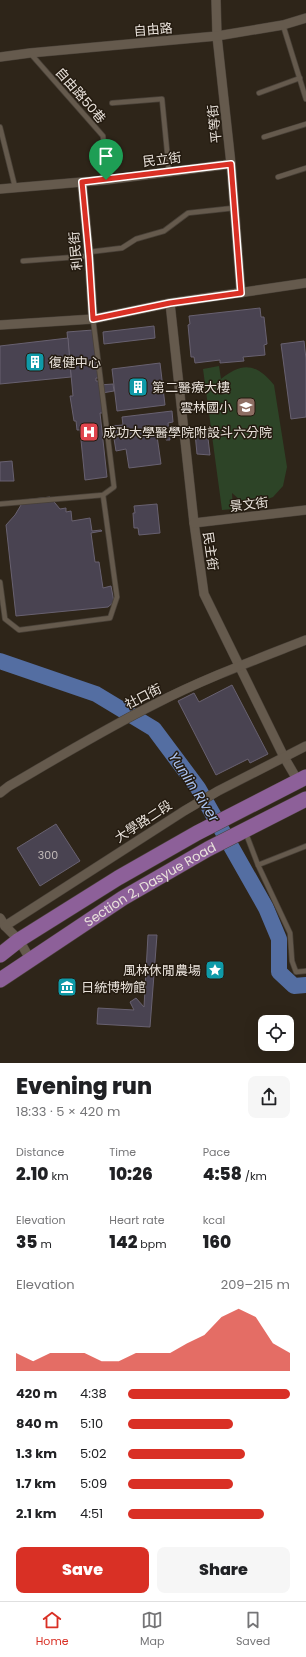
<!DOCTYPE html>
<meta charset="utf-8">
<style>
body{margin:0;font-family:Poppins,"Noto Sans TC",sans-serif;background:#f6f6f6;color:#202124;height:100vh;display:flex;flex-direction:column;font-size:15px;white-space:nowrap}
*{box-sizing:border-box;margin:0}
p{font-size:13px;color:#757577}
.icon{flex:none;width:22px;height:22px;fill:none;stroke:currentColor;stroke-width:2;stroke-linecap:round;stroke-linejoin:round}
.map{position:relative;height:1063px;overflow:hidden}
.panel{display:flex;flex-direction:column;background:#fff;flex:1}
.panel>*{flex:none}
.fabs{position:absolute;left:258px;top:1015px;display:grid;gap:8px}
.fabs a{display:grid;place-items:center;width:36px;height:36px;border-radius:8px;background:#fff;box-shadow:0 4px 16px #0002;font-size:20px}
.pin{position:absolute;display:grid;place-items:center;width:34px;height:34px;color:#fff;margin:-41px -17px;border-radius:50% 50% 50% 0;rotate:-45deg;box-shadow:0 0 4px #0007}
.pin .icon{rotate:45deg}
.round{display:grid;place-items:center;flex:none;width:42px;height:42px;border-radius:8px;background:#f6f6f6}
.overview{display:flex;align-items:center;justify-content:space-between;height:68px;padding:0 16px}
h1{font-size:22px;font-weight:800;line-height:30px}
.figures{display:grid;grid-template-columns:repeat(3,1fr);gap:6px;height:68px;padding:4px 16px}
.figures div{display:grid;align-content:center}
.figures b{font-size:17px;font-weight:800}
.figures small{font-size:11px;font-weight:400}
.figures p{font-size:11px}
.chart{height:112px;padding:8px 16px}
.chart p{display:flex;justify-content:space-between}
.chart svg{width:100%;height:72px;margin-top:4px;fill:#d93025;opacity:.7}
.primary-button{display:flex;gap:8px;margin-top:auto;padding:8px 16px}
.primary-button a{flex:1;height:46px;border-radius:8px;background:#d93025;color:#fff;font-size:16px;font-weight:800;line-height:46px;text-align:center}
.primary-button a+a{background:#f6f6f6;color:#202124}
ul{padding:0 16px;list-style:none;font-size:13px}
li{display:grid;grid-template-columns:64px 48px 1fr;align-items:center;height:30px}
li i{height:10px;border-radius:5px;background:#d93025}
.tab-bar{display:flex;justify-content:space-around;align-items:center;height:56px;border-top:1px solid #e0e0e0;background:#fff;font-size:11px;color:#757577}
.tab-bar a{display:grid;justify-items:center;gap:2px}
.tab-bar .selected{color:#d93025}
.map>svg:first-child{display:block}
</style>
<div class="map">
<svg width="306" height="1063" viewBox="0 0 306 1063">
<rect width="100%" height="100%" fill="#2e2519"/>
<path fill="#2d4427" d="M219,366L221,379C242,362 256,363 274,385L287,467L283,486L273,497L257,503L240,500L232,493L233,509L222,510L203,369Z"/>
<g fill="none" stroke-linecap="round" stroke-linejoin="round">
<path stroke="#546ea2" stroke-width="16" d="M0,661L96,694L154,729L198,788L266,908L279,939V972L294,986L306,985"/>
</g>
<g fill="#494351" stroke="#686170">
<path d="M260,308L261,317H264L267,344L264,345L265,355L243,357L244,361L220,363V360L195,363L194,357H191L188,325L190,324L189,316Z"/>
<path d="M154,326L155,338L104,344L103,332Z"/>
<path d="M93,330L97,371H98L99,378H96V381H99V385L113,384L114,391L102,393L104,413H100L107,477L85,480L80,430H77L76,421H74L70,396H73L67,332Z"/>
<path d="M68,338L71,377L0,384V346Z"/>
<path d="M304,341L306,359V417L291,419L281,344Z"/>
<path d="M160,363L165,405L117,411L112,369Z"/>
<path d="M172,411L173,422L168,423L170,440H166L163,427H161L162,435L157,436L161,464L129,468L126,449L116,451L112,426L123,425L122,417Z"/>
<path d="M207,430L210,455L197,454L195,433Z"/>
<path d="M12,461L14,481H0V462Z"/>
<path d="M50,497L60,509L66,508V512L71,511L72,521L90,518L92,531L101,530L102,531L91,533L95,562H99L103,588L111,586L114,602L108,607L16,616L6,525L15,515L24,500Z"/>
<path d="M157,504L160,533L139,535L138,528H134L133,513H135L134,506Z"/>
<path d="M232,685L268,754L250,763L248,759L216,775L178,701L194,693L199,702Z"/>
<path d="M56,824L80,861L40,886L17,848Z"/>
<path d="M148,935H157L150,1027L97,1024L98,1008L134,1010L130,1002L136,998L144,1007Z"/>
</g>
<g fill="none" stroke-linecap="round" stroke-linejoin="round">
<g stroke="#494138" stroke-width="6">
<g id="service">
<path d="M283,25L306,99"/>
<path d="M30,53L103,136L106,180"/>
<path d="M259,93L300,78"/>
<path d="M112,103L162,99L169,171"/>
<path d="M0,127L15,187"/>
<path d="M264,137L306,124"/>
<path d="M278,177L306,168"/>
<path d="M89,252L122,248L136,239L164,231L188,213L234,208"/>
<path d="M23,261L89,256"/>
<path d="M0,504L103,495L114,487L93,319"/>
<path d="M0,582L5,619L19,630L110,618L117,597L103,495"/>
<path d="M245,831L258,865L306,846"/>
<path d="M258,865L290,933L292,961L296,972L306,971"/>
</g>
</g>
<g stroke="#494138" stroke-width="10">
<g id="minor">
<path d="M216,0L217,36L231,164L241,293"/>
<path d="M0,57L30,53L217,36L283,25L306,18"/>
<path d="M82,182L89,256L93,319"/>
<path d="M0,189L106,180L231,164"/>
<path d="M170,303L194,523L204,594L284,757L298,781"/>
<path d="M0,325L93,319L170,303L306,283"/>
<path d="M194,523L306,510"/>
<path d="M0,793L9,786C57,758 105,729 155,704C203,679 255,660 306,640"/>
<path d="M0,918L5,926L19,940L30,959"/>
<path d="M5,926L184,811L218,791L306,746"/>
</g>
</g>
<g stroke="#494138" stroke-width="16">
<g id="primary">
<path d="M0,955L19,940L118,878L197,833L306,777"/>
<path id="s1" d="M0,980L123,898L208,849L306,799"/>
</g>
</g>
<use href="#service" stroke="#655a4d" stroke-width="4.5"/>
<use href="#minor" stroke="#655a4d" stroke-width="9"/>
<use href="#primary" stroke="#8d6099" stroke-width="15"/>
</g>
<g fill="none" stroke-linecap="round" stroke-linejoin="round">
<g stroke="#fff" stroke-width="8">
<path id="route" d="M231,164L241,293L170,303L93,319L89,256L82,182Z"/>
</g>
<use href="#route" stroke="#d93025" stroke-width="5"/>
</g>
<defs>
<g id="building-square" transform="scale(1)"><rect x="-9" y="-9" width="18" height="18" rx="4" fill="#0f9aa8" stroke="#241b10"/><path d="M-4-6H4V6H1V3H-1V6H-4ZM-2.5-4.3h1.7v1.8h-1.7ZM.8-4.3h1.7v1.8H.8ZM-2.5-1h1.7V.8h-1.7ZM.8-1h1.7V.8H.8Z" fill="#fff"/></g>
<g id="school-square" transform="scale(1)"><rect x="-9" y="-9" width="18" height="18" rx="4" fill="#8d6e63" stroke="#241b10"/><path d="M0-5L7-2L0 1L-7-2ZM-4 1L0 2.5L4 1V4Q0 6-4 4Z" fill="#fff"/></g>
<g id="hospital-square" transform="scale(1)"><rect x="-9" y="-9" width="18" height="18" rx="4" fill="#e0444e" stroke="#241b10"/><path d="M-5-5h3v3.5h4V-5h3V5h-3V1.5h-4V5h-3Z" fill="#fff"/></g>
<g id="sight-square" transform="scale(1)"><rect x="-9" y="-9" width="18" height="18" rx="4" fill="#0f9aa8" stroke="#241b10"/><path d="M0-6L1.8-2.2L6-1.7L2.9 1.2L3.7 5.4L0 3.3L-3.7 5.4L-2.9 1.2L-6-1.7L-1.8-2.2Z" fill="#fff"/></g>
<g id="museum-square" transform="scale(1)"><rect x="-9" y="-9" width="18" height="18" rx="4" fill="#0f9aa8" stroke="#241b10"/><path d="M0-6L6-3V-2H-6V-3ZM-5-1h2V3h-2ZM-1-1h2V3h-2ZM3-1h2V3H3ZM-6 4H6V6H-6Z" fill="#fff"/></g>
</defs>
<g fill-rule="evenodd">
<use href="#building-square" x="35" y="362"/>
<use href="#building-square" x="138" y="387"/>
<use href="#school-square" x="246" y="407"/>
<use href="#hospital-square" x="89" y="432"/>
<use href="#sight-square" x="215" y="970"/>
<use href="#museum-square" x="67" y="987"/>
</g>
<g text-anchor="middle" stroke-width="3" stroke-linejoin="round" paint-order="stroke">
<g font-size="11" fill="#c1bab8">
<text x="48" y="859">300</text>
</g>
<g font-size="13" fill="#e9e2db" stroke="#241b10">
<text transform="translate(153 29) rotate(-5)" y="5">自由路</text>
<text transform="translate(81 95) rotate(49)" y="5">自由路50巷</text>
<text transform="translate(214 124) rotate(-96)" y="5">平等街</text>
<text transform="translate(162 159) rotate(-7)" y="5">民立街</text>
<text transform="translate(75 251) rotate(-95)" y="5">利民街</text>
<text transform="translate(249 504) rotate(-7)" y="5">景文街</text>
<text transform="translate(211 551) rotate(82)" y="5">民主街</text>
<text transform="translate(143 696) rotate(-27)" y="5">社口街</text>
<text transform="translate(143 821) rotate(-33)" y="5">大學路二段</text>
<text dy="5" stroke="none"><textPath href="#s1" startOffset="178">Section 2, Dasyue Road</textPath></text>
</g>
<g font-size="13" fill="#e9e2db" stroke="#241b10" text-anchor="start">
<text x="49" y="367">復健中心</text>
<text x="152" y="392">第二醫療大樓</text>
<text x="232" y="412" text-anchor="end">雲林國小</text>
<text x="103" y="437">成功大學醫學院附設斗六分院</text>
<text x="201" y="975" text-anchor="end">風林休閒農場</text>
<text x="81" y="992">日統博物館</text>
</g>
<g font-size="14" font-style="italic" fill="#acc4f2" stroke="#241b10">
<text transform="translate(194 787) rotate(57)" y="5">Yunlin River</text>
</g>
</g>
</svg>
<div class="fabs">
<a><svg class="icon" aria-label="locate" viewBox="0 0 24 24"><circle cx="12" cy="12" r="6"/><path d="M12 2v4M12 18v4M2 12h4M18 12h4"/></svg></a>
</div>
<div class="pin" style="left:106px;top:180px;background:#1e9e55"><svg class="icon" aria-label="arrive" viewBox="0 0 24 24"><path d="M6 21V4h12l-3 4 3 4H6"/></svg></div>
</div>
<section class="panel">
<div class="overview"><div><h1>Evening run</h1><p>18:33 · 5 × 420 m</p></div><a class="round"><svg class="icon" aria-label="share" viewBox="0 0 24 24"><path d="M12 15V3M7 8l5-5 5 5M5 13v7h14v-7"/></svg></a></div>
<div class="figures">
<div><p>Distance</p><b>2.10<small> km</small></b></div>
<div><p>Time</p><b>10:26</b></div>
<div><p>Pace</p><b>4:58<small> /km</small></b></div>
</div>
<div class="figures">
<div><p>Elevation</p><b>35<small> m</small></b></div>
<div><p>Heart rate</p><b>142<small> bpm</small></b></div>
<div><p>kcal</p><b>160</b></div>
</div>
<div class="chart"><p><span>Elevation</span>209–215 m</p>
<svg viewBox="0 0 160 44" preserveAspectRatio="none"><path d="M0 44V33L10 38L20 33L30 33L40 33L50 38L60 38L70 33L80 33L90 33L100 27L110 22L120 11L130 6L140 11L150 27L160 33V44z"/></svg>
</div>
<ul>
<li><b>420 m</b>4:38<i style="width:100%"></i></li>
<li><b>840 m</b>5:10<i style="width:65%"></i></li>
<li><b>1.3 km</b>5:02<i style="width:72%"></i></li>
<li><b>1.7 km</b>5:09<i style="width:65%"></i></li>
<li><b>2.1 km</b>4:51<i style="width:84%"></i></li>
</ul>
<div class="primary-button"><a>Save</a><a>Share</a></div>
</section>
<nav class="tab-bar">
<a class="selected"><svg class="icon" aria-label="home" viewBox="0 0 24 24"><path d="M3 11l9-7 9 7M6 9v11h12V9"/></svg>Home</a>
<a><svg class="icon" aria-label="map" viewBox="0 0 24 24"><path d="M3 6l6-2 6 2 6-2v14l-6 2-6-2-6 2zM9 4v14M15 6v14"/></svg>Map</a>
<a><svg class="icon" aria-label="saved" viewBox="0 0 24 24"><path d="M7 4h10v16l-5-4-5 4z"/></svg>Saved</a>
</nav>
